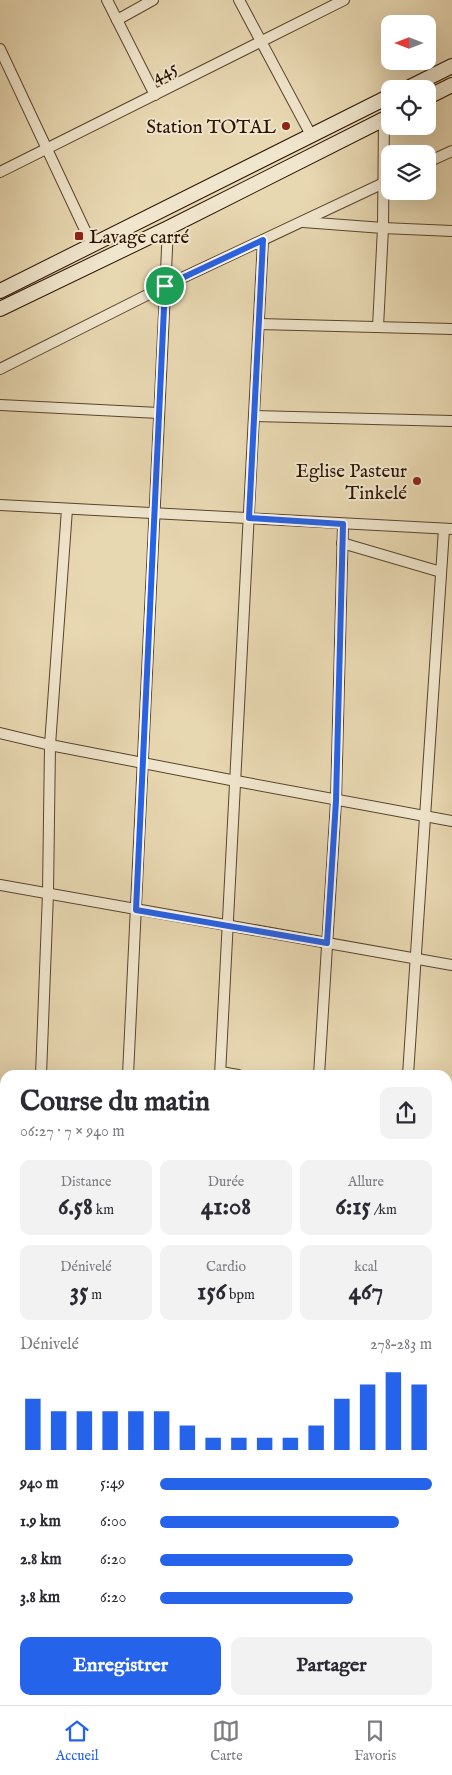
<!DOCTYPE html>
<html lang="fr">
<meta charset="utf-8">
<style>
body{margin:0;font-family:"IM FELL English",serif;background:#f2f2f3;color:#2b2b33;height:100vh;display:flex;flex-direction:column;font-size:19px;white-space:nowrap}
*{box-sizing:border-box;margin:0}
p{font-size:16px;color:#7c7c81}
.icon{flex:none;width:28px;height:28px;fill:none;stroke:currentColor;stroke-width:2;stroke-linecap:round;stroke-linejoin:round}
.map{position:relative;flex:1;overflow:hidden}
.panel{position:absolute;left:0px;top:1070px;width:452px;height:635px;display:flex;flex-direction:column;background:#fff;border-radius:15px 15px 0 0;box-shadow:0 5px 20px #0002}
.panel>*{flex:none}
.needle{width:32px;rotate:270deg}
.tools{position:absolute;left:381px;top:15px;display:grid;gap:10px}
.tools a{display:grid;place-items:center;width:55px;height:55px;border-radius:10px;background:#fff;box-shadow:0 5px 20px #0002;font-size:25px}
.pin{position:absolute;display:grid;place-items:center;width:42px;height:42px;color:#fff;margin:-21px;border:2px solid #fff;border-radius:50%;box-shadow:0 1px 5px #0007}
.round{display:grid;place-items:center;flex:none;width:52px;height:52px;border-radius:10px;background:#f2f2f3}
.head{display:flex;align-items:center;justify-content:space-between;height:85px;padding:0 20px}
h1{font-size:28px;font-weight:700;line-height:38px}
.figures{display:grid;grid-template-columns:repeat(3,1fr);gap:8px;height:85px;padding:5px 20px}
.figures div{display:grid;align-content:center;border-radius:10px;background:#f2f2f3;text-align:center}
.figures b{font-size:25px;font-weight:700}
.figures small{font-size:14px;font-weight:400}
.figures p{font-size:14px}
.chart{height:140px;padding:10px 20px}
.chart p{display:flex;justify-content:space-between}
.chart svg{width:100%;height:90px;margin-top:5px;stroke:#2563eb;stroke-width:6}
.cta{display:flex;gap:10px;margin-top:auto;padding:10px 20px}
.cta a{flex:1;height:58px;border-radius:10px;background:#2563eb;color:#fff;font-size:20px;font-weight:700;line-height:58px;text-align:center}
.cta a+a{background:#f2f2f3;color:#2b2b33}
ul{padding:0 20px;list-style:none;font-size:16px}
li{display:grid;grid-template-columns:80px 60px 1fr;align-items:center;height:38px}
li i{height:12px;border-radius:6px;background:#2563eb}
.dock{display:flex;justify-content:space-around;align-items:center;height:70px;border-top:1px solid #e1e1e2;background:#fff;font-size:14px;color:#7c7c81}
.dock a{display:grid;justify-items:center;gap:2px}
.dock .on{color:#2563eb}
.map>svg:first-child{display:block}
</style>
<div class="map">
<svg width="452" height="1705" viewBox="0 0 452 1705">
<rect width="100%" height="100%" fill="#e8d8b2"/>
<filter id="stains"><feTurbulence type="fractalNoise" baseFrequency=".004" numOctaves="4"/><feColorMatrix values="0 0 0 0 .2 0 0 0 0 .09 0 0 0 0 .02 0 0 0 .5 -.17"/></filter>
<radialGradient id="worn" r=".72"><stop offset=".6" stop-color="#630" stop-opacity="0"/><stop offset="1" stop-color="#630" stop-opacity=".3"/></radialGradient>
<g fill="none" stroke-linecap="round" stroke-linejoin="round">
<g stroke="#59442d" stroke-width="12">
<g id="minor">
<path d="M107,0L155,95"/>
<path d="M239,0L311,135"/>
<path d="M117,20L153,0"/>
<path d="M0,49L92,245"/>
<path d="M428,162L452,151"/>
<path d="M0,172L344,0"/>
<path d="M303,222L383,228L452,231"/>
<path d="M259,324L452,329"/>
<path d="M378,327L383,228L384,118"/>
<path d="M0,369L165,286L390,180"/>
<path d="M0,405L159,413"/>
<path d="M254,416L452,421"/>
<path d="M0,505L452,529"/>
<path d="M342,543L441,572"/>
<path d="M0,733L50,745L236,781L452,821"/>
<path d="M0,885L452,965"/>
<path d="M221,1072L238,1075"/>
<path d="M41,1075L48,893L50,745L67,509"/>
<path d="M128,1075L168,228"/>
<path d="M220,1075L263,240"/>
<path d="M319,1075L336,801L343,524"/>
<path d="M408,1075L444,529"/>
<path d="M448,1110L452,1111"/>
<path d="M0,1166L5,1168"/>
<path d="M448,1273L452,1274"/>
<path d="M448,1342L452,1344"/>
<path d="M0,1364L5,1365"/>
<path d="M448,1466L452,1467"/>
<path d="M0,1585L5,1587"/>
<path d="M448,1606L452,1605"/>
<path d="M0,1623H5"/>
<path d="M202,1700V1705"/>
<path d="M299,1700L300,1705"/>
<path d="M396,1700V1705"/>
<path d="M13,1705V1700"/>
<path d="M112,1705V1700"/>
</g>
</g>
<g stroke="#291201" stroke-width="16">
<g id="secondary">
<path d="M406,89L452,66"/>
<path d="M428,97L452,85"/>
<path d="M0,291L390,96"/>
<path d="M0,309L168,228L390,116"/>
</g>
</g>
<use href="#minor" stroke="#f0e6cd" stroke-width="10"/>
<use href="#secondary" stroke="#f0e6cd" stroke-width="14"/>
</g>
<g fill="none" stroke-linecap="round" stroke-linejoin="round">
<g stroke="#fff" stroke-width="10">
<path id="route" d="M263,240L249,518L343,524L336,801L327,943L136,910L165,286Z"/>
</g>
<use href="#route" stroke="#2563eb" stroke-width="6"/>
</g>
<g fill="#8f2418" stroke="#f0e6cd" stroke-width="2">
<circle cx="286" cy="126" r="5"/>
<rect x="74" y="231" width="10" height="10" rx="2.5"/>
<circle cx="417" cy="481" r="5"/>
</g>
<g text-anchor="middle" stroke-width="4" stroke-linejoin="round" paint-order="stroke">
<g font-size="19" fill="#291201" stroke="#f0e6cd">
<text transform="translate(164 71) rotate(-27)" y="7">445</text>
</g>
<g font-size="19" fill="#291201" stroke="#f0e6cd" text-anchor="end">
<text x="276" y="133">Station TOTAL</text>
<text x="89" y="243" text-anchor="start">Lavage carré</text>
<text x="407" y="477">Eglise Pasteur<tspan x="407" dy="22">Tinkelé</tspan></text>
</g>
</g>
<rect width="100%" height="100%" filter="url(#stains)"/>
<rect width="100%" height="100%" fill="url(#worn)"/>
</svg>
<div class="tools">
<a><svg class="needle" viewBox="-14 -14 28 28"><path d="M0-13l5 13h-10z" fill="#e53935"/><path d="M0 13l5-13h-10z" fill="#7c7c81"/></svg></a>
<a><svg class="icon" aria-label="locate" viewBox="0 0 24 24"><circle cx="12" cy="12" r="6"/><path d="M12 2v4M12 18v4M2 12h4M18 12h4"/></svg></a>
<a><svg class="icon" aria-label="layers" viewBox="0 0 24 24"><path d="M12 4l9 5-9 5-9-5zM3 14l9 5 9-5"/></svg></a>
</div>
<div class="pin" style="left:165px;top:286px;background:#1e9e55"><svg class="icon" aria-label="arrive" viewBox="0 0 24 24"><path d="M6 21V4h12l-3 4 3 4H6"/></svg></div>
<section class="panel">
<div class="head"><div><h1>Course du matin</h1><p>06:27 · 7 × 940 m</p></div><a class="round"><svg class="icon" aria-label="share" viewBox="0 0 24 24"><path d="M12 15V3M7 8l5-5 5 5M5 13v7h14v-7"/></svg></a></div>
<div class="figures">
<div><p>Distance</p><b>6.58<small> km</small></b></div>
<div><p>Durée</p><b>41:08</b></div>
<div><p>Allure</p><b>6:15<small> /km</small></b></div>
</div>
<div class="figures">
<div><p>Dénivelé</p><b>35<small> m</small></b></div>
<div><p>Cardio</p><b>156<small> bpm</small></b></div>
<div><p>kcal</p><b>467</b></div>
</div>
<div class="chart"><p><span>Dénivelé</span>278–283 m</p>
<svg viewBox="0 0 160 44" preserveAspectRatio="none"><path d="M5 44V19M15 44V25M25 44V25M35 44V25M45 44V25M55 44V25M65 44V32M75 44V38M85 44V38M95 44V38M105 44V38M115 44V32M125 44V19M135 44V12M145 44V6M155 44V12"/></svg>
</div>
<ul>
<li><b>940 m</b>5:49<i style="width:100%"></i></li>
<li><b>1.9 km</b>6:00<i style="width:88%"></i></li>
<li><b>2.8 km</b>6:20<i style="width:71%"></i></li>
<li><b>3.8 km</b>6:20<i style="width:71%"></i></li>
</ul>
<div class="cta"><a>Enregistrer</a><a>Partager</a></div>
</section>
</div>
<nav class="dock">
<a class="on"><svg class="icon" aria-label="home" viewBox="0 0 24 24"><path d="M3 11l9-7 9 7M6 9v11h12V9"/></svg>Accueil</a>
<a><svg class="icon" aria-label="map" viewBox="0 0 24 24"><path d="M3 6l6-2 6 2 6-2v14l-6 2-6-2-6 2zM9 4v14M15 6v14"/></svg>Carte</a>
<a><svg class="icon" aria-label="saved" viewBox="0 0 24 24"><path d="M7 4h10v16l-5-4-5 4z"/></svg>Favoris</a>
</nav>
